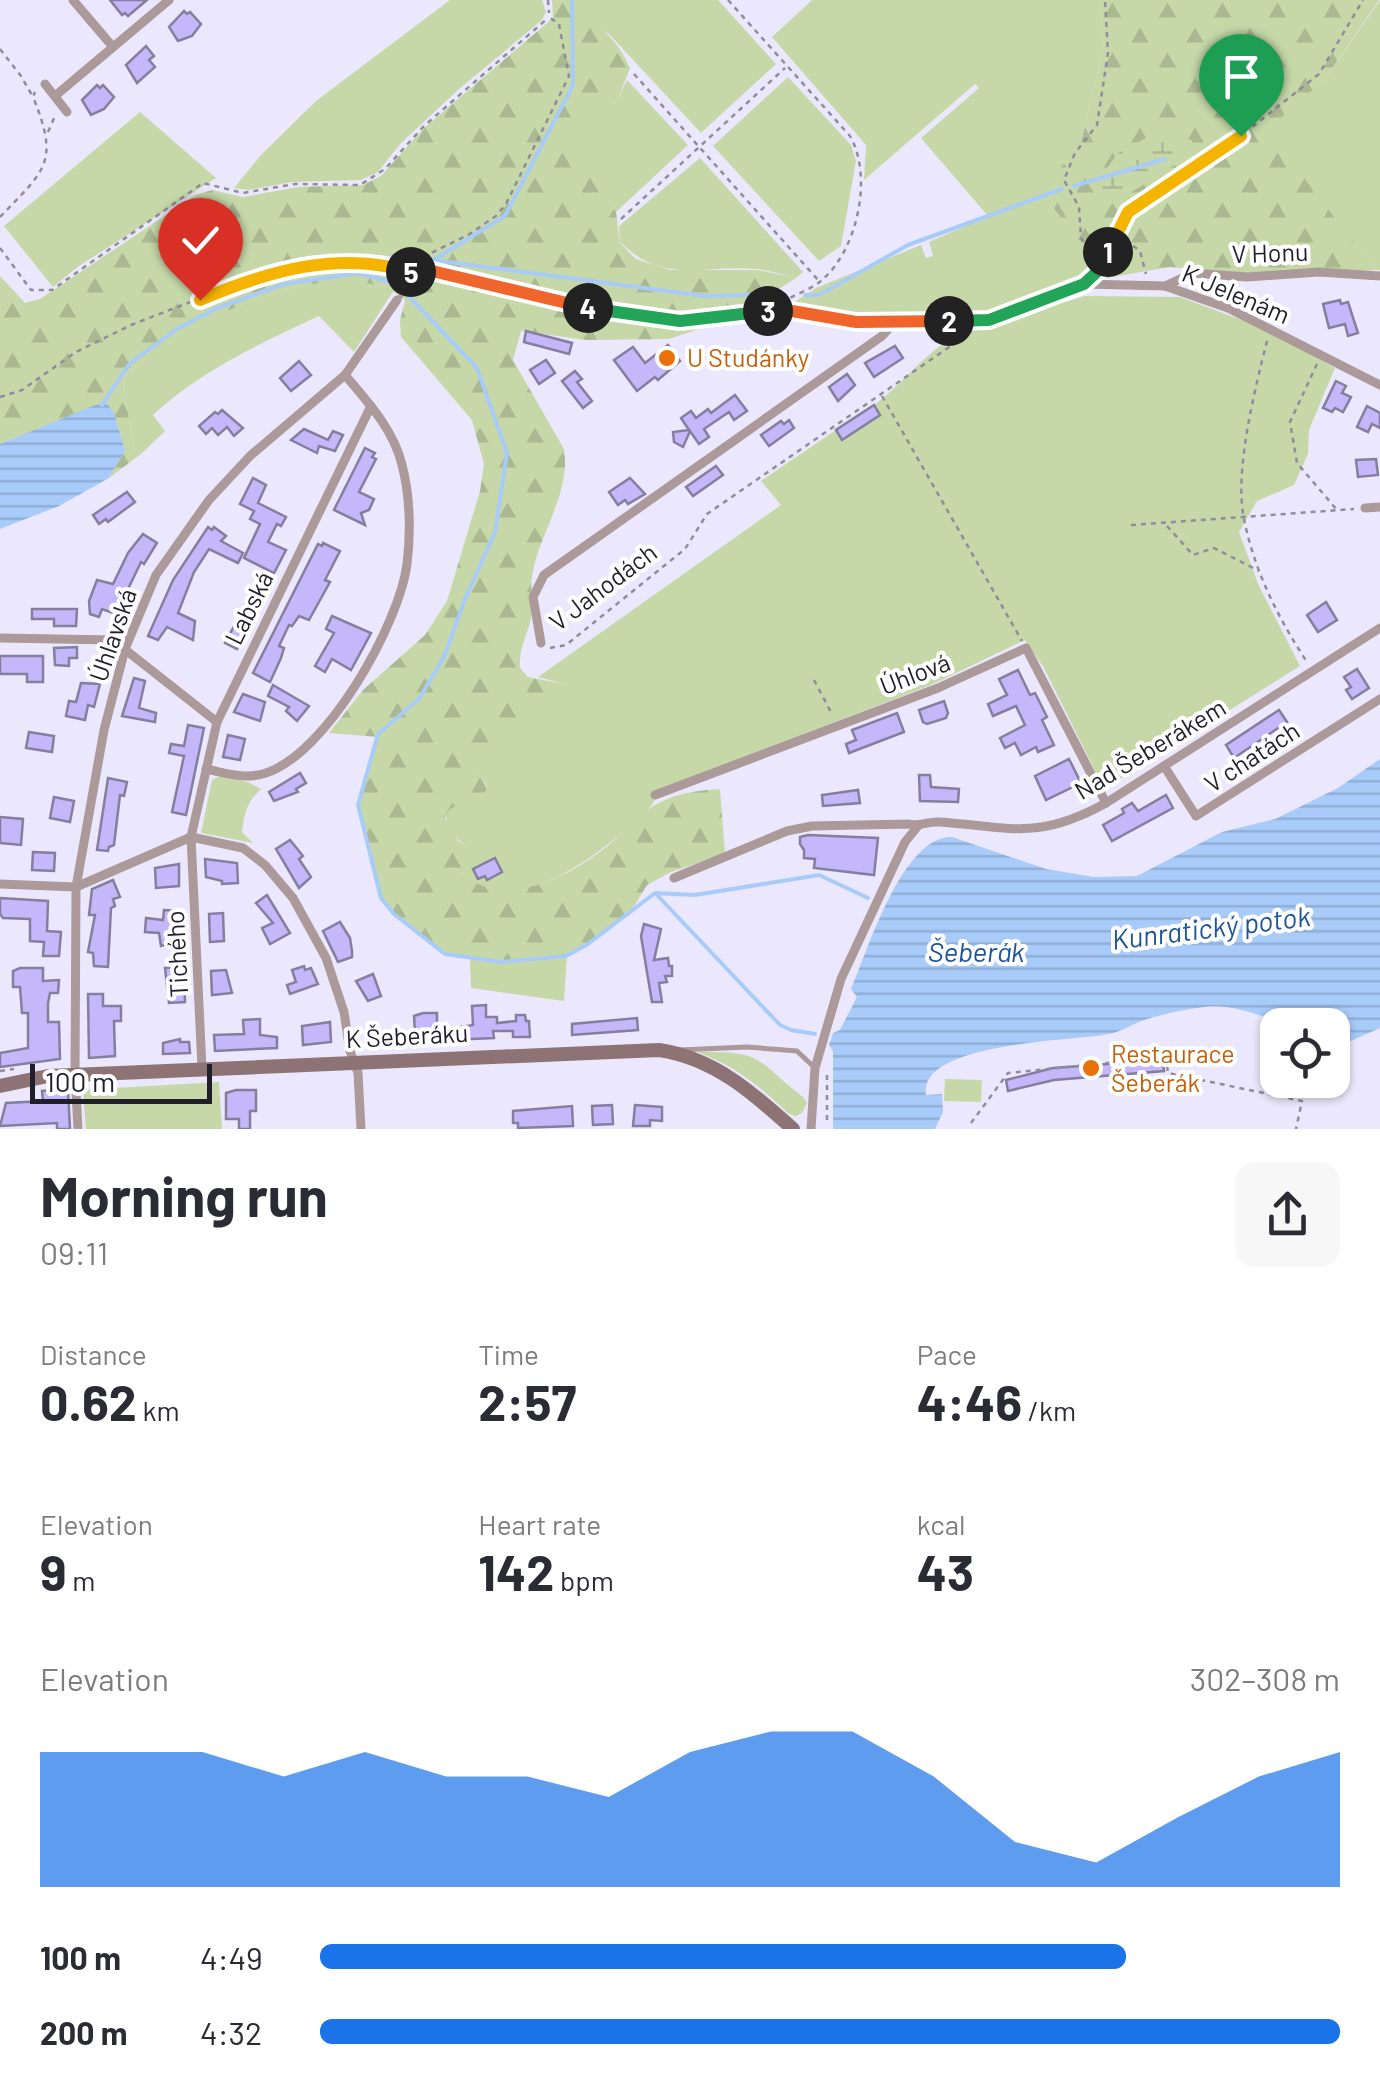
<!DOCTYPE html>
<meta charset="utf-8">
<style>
body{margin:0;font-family:Barlow,sans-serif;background:#f7f7f7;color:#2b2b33;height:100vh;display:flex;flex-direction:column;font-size:38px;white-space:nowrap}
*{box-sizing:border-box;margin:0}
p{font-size:32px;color:#7c7c81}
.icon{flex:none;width:55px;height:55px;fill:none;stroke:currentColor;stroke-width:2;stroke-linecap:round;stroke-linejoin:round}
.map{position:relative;height:1129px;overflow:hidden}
.side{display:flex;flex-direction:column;background:#fff;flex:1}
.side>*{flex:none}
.tools{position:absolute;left:1260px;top:1008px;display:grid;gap:20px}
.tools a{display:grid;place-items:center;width:90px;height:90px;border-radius:20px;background:#fff;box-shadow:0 2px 8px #0004;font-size:50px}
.scale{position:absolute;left:30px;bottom:25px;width:182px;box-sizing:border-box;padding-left:10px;border:5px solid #201e2a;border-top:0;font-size:28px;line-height:35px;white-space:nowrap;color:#201e2a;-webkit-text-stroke:8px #fff;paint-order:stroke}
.pin{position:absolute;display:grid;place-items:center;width:85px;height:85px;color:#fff;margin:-102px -42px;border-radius:50% 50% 50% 0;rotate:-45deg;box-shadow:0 0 10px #0007}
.pin .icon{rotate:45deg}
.km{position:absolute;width:50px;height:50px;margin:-25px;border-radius:50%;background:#222;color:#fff;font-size:28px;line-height:50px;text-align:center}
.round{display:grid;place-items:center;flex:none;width:105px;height:105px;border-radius:20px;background:#f7f7f7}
.head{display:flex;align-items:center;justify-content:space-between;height:170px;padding:0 40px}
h1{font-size:55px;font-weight:700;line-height:75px}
.figures{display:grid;grid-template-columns:repeat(3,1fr);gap:15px;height:170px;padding:10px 40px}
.figures div{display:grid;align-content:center}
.figures b{font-size:50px;font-weight:700}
.figures small{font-size:28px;font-weight:400}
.figures p{font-size:28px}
.chart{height:280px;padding:20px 40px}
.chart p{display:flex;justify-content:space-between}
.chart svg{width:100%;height:180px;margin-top:10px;fill:#1a73e8;opacity:.7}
ul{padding:0 40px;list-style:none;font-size:32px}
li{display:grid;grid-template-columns:160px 120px 1fr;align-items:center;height:75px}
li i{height:25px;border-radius:12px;background:#1a73e8}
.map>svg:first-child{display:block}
</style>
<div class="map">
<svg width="1380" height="1129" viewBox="0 0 1380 1129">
<defs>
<pattern id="forest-firs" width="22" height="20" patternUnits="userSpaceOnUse" patternTransform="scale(2.5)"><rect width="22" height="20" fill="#c6d8a8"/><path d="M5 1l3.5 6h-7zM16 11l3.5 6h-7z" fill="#aab991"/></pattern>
<pattern id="wetland-marsh" width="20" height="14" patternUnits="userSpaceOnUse" patternTransform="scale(2.5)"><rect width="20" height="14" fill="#c6d8a8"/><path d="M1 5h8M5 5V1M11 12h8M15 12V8" fill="none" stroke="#aab991"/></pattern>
<pattern id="water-rules" width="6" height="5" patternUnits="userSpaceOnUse" patternTransform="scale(2.5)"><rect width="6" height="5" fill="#a8cbf9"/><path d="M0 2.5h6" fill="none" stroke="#90aed6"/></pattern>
</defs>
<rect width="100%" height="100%" fill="#ebe8fd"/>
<g fill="#c6d8a8">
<path d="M450,0H542L546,12L542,20L458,90L400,144L378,172L361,180L292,182L248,190L234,188L261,155L316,101Z"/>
<path d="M560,0H718L776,64L701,133L610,35Z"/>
<path d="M812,0H1099L1104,45L1080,147L1057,175L1093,257C1020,336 885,324 790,305L816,288L921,245L926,258L933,256L929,242L988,216L921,138L979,88L975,84L864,180L866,145L772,37Z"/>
<path d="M1380,0V270H1375L1266,130L1324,80Z"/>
<path d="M788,77L851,145L856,161L841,246L819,261L713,146Z"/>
<path d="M627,80L688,145L616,212L573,143L618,99Z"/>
<path d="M140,112L216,178L79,266L53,287L4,226Z"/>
<path d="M700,158L803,272L796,278C783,275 769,270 756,269C703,264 664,286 620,242L619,226Z"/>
<path d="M355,280L394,290L354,352L319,316C261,343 200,371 153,415L165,431L141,454L134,448L123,384L125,376C178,325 281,279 355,280Z"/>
<path d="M1085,296L1180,297L1263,328L1335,368L1309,430L1308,454L1294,485L1257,501L1239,532L1259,586L1300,666L1104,789L1044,668L1025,640L931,685L658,790C654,810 639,818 624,831C582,867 513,916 461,874L480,855C464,844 442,833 447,810C463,799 479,810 487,787L470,755L568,685L538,677L781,505L761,481L836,430L842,439L879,416L874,405C910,379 942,328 991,324Z"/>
<path d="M220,776L248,782L261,789C247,802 244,813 242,832L253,843L201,833L212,780Z"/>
<path d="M567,955L564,1001L471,988L470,956L501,962Z"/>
<path d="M697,1052C766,1051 754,1059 803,1097L807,1103L802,1113L796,1116L789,1114C761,1087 734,1065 697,1052Z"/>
<path d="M945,1079L982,1080L981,1102L944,1101Z"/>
<path d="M219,1082L222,1129H86L83,1093L96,1086L97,1089Z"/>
</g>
<g fill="url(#forest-firs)">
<path d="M552,0H560C593,23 614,31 630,68L618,99L574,143L616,212L620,243L636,259L670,270H758L796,278L735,317L669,339L586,340L521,331L513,360L564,449C571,494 539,533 532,576C530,591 534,608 530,623C525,639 519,650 520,668L528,677L569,685L471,755L487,788C476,816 452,795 445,818L458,841L481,855L461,874C505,909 567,878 605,848C621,835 635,818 652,807C671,794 698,790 720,789L725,854L671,872L647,885L633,908L588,944L566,956L501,962L448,954L394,914L381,898L358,805L373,749L379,737L329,733L363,690L425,635L447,601L480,491L484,464L472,420L401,337L400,320L405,300C338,245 179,324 125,376L123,384L134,448L141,454L109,478L125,450L114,414L105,402L0,444V276L25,303L40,299L196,195L212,190L243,197L298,187L363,185L381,176L424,128L553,18Z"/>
<path d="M1099,0H1379L1324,80L1267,130L1375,270L1244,274L1170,267L1060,286L1093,257L1039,190L1080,147L1104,45Z"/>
</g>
<path fill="url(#wetland-marsh)" d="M1155,133L1192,140L1193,153L1108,207L1093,189L1117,154Z"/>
<g fill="url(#water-rules)">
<path d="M105,401L114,413L125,450L109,478L59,506L0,529V444Z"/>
<path d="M1380,759V1028L1344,1044L1333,1041L1332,1025C1320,1025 1306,1027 1294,1025C1261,1019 1242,1004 1205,1007C1186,1009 1162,1014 1144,1020C1132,1024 1121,1032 1109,1034C1075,1041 917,1042 926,1095L942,1094L943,1112L935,1129H833V1051L829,1045L833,1033L840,1030L857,997L851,989C868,950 902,836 952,837L1046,869L1094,877L1137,876L1222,832L1275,819L1338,788Z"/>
</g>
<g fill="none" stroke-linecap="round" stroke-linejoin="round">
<g stroke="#a8cbf9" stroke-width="4">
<path d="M1074,186L1165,159"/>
<path d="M435,259L505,216L573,85L572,0"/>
<path d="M433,260L705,296L781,294"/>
<path d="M359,273L390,257L421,259"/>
<path d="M805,295H819L908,245L1062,189"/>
<path d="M102,405L130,363L177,329L217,308L284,284L359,273L397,284L477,368L507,453L495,532L465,599L444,657L419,699L378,734L358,805L381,898L394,914L445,954L501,962L566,956L588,944L655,893L695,895L819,875L868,898"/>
<path d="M657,895L780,1025L791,1030L815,1034"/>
</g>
</g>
<g fill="#c4b7fa" stroke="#857f9f" stroke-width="2.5">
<path d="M110,0H147L128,16L125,13L122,15Z"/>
<path d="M184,11L187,14L190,12L201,24L192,36L178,41L169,27Z"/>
<path d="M146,46L154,56L149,60L155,67L137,83L126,65Z"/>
<path d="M97,85L100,88L103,85L114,97L104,109L91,115L82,100Z"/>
<path d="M1340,300L1341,304L1348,302L1358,333L1348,336L1345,324L1329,328L1323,304Z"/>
<path d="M526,331L572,343L569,354L524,342Z"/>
<path d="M668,345L680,361L658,380L655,377L637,391L614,360L633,347L645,363Z"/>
<path d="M895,346L903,358L874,377L865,363Z"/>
<path d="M546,360L555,373L539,384L530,370Z"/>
<path d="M299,361L311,375L291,391L280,378Z"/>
<path d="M575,371L582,379L577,382L592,401L583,408L562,381Z"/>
<path d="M847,374L855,385L838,401L829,387Z"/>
<path d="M1336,381L1346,386L1342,393L1351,397L1343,412L1335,408L1332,412L1323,408Z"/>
<path d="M735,395L747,411L734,420L729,412L704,429L709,437L699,444L690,431L683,447L674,442L673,432L689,430L681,418L691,411L696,418L708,409L711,413Z"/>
<path d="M874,405L880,415L842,440L836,430Z"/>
<path d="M1367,406L1380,413V428L1372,424L1368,432L1357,427Z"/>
<path d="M222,410L243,428L234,436L227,427L218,435L212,428L206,434L199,426L215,412L218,414Z"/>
<path d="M789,420L794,428L769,446L761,435L781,421L784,424Z"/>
<path d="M304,429L328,440L333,431L343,435L335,451L319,446L317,453L291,440Z"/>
<path d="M365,448L375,453L372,457L376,459L359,492L374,499L369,510L361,513L365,525L334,510Z"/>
<path d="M1376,459L1378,475L1358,477L1356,460Z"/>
<path d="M716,466L723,475L693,496L686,487Z"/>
<path d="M253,478L266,485L258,503L286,517L281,526L277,524L268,542L286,550L274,573L244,558L260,524L250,519L254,511L240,504Z"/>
<path d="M630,478L645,494L628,504L625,500L618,505L609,492Z"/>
<path d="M127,492L135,502L108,522L106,519L99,524L93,515Z"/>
<path d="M208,527L212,530L214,527L226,536L221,541L243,553L238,563L209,549L194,572L178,613L195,621L193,640L167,627L158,640L148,636L173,580Z"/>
<path d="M143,534L157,543L144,564L141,562L116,614L102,609L99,617L90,614L89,601L97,580L113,584L128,553Z"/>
<path d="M323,543L340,551L325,580L330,582L309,620L299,616L292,626L289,625L279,646L284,648L281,658L270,682L253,673L318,544L322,546Z"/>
<path d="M249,598L260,603L237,649L225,643Z"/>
<path d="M1326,602L1337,620L1318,632L1307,615Z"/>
<path d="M32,609H77L76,626H54V619H32Z"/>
<path d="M332,616L371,633L351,670L332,659L325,672L315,666L334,633L326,629Z"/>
<path d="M77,647V658H69V666L55,665L54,648Z"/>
<path d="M0,656H43V682H27V674H0Z"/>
<path d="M1357,669L1369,688L1352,699L1346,690L1351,687L1344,677Z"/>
<path d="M1018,670L1030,695L1035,693L1047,717L1042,720L1054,745L1038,752L1036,747L1021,755L1015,743L1005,748L1000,738L1025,725L1016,706L993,716L988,704L1007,695L999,679Z"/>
<path d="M134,678L145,681L139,708L156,713L155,722L122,716Z"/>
<path d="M81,683L100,684L94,707L88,705L85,720L66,716L69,701L76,702Z"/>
<path d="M273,685L309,706L297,721L286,711L289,707L268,696Z"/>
<path d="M243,694L265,702L260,721L234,712Z"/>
<path d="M944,701L948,713L946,718L927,724L923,722L919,710Z"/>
<path d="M1279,710L1287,722L1234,758L1226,745Z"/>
<path d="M897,713L904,732L849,753L846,744L856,740L852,730Z"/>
<path d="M188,725L204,728L186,815L172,812L184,756L169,753L171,744L184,746Z"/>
<path d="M29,732L54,736L52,752L26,748Z"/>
<path d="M228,735L245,739L240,760L223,757Z"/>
<path d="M1069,759L1081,783L1046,800L1035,776Z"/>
<path d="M300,773L306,783L296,789L298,792L274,801L269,792Z"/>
<path d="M919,775H930L931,787L959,789L958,802L920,801Z"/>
<path d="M108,778L127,782L124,796L120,795L114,845L109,847L108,851L97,850Z"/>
<path d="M858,790L860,803L823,806L822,795Z"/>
<path d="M1166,795L1173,808L1112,841L1103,825L1124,813L1122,809L1132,803L1138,811Z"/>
<path d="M54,797L74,801L70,822L50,818Z"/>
<path d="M0,817L23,819L21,845L0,843Z"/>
<path d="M808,835L878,838L874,875L814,868L815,859L804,858V850L800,844V837Z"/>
<path d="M290,840L303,856L299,859L311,877L299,888L276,849Z"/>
<path d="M33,852L55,853L54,871L32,870Z"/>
<path d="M495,858L502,872L487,880L485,876L478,879L473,869Z"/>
<path d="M205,859L237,863L238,883L222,884V881L206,877Z"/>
<path d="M179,864V886L156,888L155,868Z"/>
<path d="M113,880L120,897L113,899L115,906L111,908L108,967L94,966L93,953L88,952L95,915H89L92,889Z"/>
<path d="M267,895L290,933L270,944L262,928L273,923L256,903Z"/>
<path d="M0,898L48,901L47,931L61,932L59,956H43L44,942L30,941V919L3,918L0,914Z"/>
<path d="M164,910L179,911V926L176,942L161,946L159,933L145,932L146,918L163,920Z"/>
<path d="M223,913L224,941L210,942L209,914Z"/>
<path d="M340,922L350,938L352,951V957L338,962L323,931Z"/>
<path d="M644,924L661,929L654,960L668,958L669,966H672V976H665L667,982L659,983L662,1002H652L641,936Z"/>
<path d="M304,966L305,970L311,968L318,984L290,994L287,985L296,982L292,970Z"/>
<path d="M184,967L185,1002L169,1003L165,968Z"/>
<path d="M20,968H43V981L59,980L58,993H50L48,1003V1022H59L60,1059L0,1067V1053L28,1048V1013H22L20,987H13V971Z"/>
<path d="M226,970L232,993L212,995L211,971Z"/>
<path d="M373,974L381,996L368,1001L356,981Z"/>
<path d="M88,994H103V1006H121V1021H114L115,1056L89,1058Z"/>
<path d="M486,1005V1017H497V1023L516,1021V1015H525L526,1021H529L530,1037H513V1031H493L494,1038L449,1040L448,1029L473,1025L472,1006Z"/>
<path d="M423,1013H437V1031L415,1032L414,1016Z"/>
<path d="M637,1018L638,1030L572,1035V1024Z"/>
<path d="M260,1019V1035L277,1037V1048L215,1051L214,1035L244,1034L243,1020Z"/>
<path d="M330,1022L331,1042L303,1045L302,1026Z"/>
<path d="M180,1039V1042H189L190,1053L163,1054V1043Z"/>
<path d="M1163,1060L1164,1071L1054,1080L1008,1091L1006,1080L1053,1068Z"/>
<path d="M56,1090H68L70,1129H57V1123L0,1126L6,1103L43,1101L42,1091Z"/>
<path d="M236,1090H256V1111H250V1129H239V1119H226V1093Z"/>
<path d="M612,1105L613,1124L593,1125L592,1106Z"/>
<path d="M635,1105L662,1107V1121L650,1120V1126H633Z"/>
<path d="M572,1106L573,1126L518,1128V1123H513V1111Z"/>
</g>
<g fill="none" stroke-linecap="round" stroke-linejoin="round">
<g stroke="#8f8c9d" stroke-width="2.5" stroke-dasharray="5 5" stroke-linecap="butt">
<path d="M548,0L549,13"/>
<path d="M728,0L850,136C873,176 858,249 822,280C813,288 799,293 788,299"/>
<path d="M0,49L21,76L33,97"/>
<path d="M634,74L819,281"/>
<path d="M48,132L55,116"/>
<path d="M0,217C45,170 60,163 33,97L35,92"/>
<path d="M621,219L785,68"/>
<path d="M1117,234L1140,251L1146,274"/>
<path d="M0,248L31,290H52L203,183L243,193L295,184L360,185L385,169L424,126L548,18"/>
<path d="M427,261L431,253L468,235L496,216L506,204L569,76L559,24L549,17"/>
<path d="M1101,266L1081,238L1079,207L1064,180L1075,153L1097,125L1108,53L1105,0"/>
<path d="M1096,272L1102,267L1127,212L1241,136L1319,74L1363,0"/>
<path d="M1267,341C1255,389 1234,471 1244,519C1254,570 1278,618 1307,662"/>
<path d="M1317,364L1290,422L1297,463L1337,510"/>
<path d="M882,396L1022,641"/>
<path d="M0,397L22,390L76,352L131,325L242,282L282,271L347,260L408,271"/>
<path d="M1131,525L1354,509"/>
<path d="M1167,526L1193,555L1214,548L1259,571"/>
<path d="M550,648L566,645L685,549L707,514L971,332"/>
<path d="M814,680L832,714"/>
<path d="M0,1071L14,1069"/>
<path d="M827,1075V1122"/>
<path d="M971,1123L1008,1073L1166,1057L1168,1073L1302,1101L1296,1129"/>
</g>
<g stroke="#ac9a9a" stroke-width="5">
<path d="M399,298L419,274"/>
<path d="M679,1050L747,1047L797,1051L815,1068"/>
</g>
<g stroke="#ac9a9a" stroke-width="9">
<path d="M73,0L113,47"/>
<path d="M45,84L67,112"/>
<path d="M55,96L169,0"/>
<path d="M419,274L432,271L578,307L681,321L786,310L856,322L893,324L989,320L1084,284L1165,286L1228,308L1380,385"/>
<path d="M1165,286L1193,273L1247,277L1319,272L1380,276"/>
<path d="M1365,508L1380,507"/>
<path d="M0,638L113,640L217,722"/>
<path d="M541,643L533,597L544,575L882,336L893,324"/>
<path d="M1164,766L1196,816L1380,699"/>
<path d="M206,769C226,773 246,780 266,773C327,753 399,625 407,564C411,532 410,495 402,465C394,430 367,401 345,375"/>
<path d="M655,795L938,688L1026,648L1106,803"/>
<path d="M191,837L243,848L265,865L293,898L326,958L344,1012L350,1051L358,1073L361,1129"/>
<path d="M674,878L787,831L812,826L909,824C920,827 928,821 939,822C1011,827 1037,841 1106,803L1380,628"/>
<path d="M0,884L76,887L191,837"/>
<path d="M202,1068L191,837L217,722L371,406"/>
<path d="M78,1129L75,1074L76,887L104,730L125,649L156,575L209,500L250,456L345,375L397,300"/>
<path d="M811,1129L815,1068L841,979L905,842L918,826"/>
</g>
<path stroke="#8d7374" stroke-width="14" d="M0,1086L48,1076L659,1050C714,1058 753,1093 793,1129"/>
</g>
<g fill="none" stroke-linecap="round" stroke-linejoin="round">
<g stroke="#fff" stroke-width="20">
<path id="split-1" d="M1108,252L1128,212L1241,136"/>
</g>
<g stroke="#fff" stroke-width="20">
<path id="split-2" d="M949,321L989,320L1084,284L1102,267L1108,252"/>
</g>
<g stroke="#fff" stroke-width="20">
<path id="split-3" d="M768,311L786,310L856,322L949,321"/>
</g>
<g stroke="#fff" stroke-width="20">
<path id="split-4" d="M588,308L680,321L768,311"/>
</g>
<g stroke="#fff" stroke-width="20">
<path id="split-5" d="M411,272L420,274L432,271L588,308"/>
</g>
<g stroke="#fff" stroke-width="20">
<path id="split-6" d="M200,300C268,271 338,250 411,272"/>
</g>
<use href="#split-1" stroke="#f5b400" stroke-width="12"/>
<use href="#split-2" stroke="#22a559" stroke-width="12"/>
<use href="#split-3" stroke="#f0652b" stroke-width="12"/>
<use href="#split-4" stroke="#22a559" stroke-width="12"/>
<use href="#split-5" stroke="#f0652b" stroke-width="12"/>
<use href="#split-6" stroke="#f5b400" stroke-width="12"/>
</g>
<g fill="#e8710a" stroke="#fff" stroke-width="4">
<circle cx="667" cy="358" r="10"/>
<circle cx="1091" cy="1068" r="10"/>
</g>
<g text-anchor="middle" stroke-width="8" stroke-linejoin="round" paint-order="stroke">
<g font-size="25" fill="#201e2a" stroke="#fff">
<text transform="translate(1270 253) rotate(-2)" y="9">V Honu</text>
<text transform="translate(1236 294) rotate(23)" y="9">K Jelenám</text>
<text transform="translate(603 587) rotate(-37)" y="9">V Jahodách</text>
<text transform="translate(249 608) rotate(-64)" y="9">Labská</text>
<text transform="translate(113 635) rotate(-71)" y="9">Úhlavská</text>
<text transform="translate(915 674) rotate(-21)" y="9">Úhlová</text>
<text transform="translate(1150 749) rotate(-31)" y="9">Nad Šeberákem</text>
<text transform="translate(1252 757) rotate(-33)" y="9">V chatách</text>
<text transform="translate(177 954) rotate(-93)" y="9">Tichého</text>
<text transform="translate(407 1036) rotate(-3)" y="9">K Šeberáku</text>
</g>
<g font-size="25" fill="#c56008" stroke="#fff" text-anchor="start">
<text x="687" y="367">U Studánky</text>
<text x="1111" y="1063">Restaurace<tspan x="1111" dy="29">Šeberák</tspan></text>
</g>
<g font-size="28" font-style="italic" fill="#1e5599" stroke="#fff">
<text transform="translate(1211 928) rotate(-7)" y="10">Kunratický potok</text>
<text x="976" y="962">Šeberák</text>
</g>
</g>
</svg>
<div class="tools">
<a><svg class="icon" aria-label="locate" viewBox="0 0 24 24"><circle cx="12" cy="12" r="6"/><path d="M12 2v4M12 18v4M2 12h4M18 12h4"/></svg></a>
</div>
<div class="scale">100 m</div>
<div class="pin" style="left:1241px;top:136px;background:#1e9e55"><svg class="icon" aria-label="arrive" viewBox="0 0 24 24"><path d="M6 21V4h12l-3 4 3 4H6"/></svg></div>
<div class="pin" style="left:200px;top:300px;background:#d93025"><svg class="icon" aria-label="check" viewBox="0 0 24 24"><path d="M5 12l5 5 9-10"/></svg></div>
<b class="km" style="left:1108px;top:252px">1</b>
<b class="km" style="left:949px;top:321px">2</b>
<b class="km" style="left:768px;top:311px">3</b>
<b class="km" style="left:588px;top:308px">4</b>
<b class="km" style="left:411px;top:272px">5</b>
</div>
<section class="side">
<div class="head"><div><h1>Morning run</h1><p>09:11</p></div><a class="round"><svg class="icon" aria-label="share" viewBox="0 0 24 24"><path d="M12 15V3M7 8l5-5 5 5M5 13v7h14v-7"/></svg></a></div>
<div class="figures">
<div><p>Distance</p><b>0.62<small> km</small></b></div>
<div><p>Time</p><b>2:57</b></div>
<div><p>Pace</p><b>4:46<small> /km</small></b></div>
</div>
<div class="figures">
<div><p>Elevation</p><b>9<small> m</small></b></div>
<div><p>Heart rate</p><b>142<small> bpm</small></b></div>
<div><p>kcal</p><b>43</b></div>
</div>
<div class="chart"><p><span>Elevation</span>302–308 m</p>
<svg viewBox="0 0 160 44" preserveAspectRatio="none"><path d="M0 44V11L10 11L20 11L30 17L40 11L50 17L60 17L70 22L80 11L90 6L100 6L110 17L120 33L130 38L140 27L150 17L160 11V44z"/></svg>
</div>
<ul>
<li><b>100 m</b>4:49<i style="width:79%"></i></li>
<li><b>200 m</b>4:32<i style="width:100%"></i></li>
</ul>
</section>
